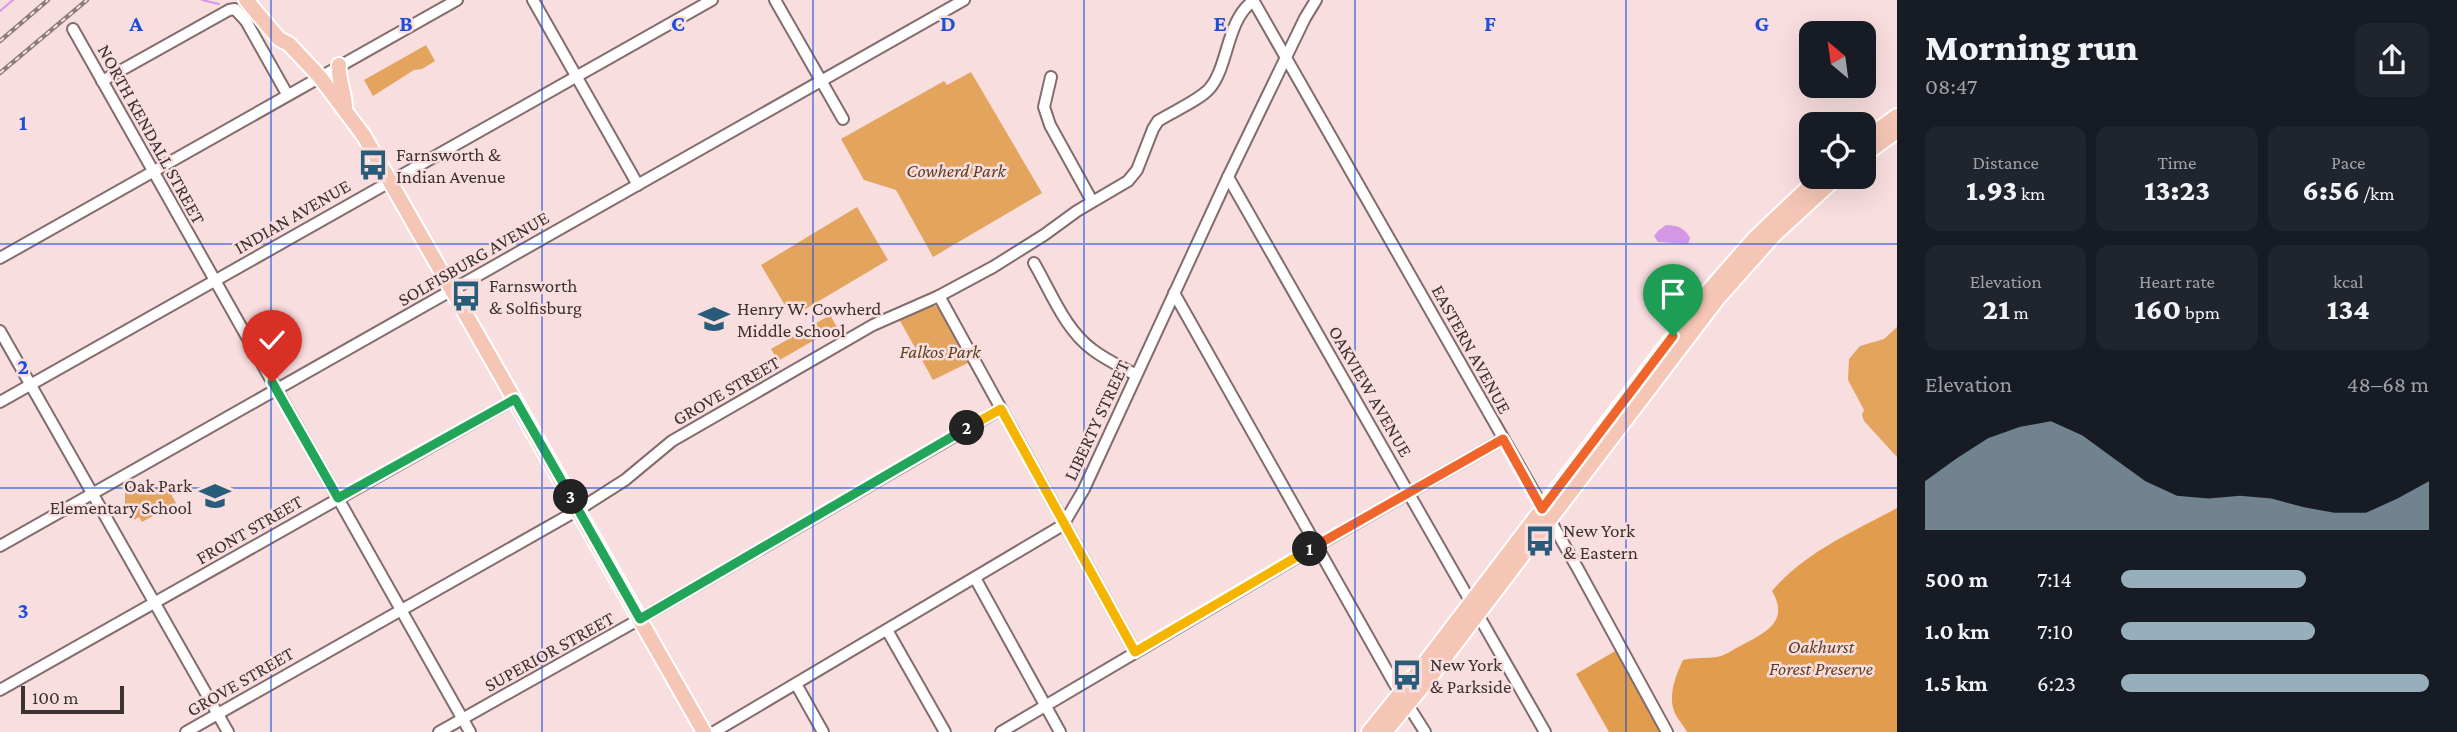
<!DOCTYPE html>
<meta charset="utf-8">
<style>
body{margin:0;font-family:"Crimson Pro",serif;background:#20242c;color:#f1f3f6;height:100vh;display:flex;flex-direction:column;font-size:26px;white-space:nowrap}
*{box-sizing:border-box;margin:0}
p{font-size:23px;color:#9ea1a6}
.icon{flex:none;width:38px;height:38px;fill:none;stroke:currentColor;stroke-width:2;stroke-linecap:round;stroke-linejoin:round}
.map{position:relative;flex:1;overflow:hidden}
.panel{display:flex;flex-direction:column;background:#171b24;width:560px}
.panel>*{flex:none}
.needle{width:46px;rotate:331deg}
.fabs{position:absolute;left:1799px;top:21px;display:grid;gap:14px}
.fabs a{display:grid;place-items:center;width:77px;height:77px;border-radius:14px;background:#171b24;box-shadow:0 7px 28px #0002;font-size:35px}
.scale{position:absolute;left:21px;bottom:18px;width:103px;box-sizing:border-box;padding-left:7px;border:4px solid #3c3233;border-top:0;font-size:19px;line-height:24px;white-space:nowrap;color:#3c3233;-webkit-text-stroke:5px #f9dee0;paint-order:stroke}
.pin{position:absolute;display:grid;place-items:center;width:60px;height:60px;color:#fff;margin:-72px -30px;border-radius:50% 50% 50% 0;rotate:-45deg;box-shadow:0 0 7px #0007}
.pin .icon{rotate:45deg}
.km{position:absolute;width:35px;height:35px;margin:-18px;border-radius:50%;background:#222;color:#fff;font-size:19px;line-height:35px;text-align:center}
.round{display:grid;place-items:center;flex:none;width:74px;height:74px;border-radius:14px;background:#20242c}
.overview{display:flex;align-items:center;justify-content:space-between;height:119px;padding:0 28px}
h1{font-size:38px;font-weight:800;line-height:52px}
.figures{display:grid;grid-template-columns:repeat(3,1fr);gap:10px;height:119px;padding:7px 28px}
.figures div{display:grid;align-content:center;border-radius:14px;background:#20242c;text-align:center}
.figures b{font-size:30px;font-weight:800}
.figures small{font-size:19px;font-weight:400}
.figures p{font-size:19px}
.chart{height:196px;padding:14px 28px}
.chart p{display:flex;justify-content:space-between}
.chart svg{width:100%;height:126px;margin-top:7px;fill:#97afbd;opacity:.7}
ul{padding:0 28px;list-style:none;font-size:23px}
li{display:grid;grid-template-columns:112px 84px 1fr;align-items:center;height:52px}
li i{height:18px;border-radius:9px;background:#97afbd}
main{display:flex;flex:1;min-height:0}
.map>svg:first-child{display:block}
</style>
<main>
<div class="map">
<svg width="1897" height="732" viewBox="0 0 1897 732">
<rect width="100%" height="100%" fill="#f9dee0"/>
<g fill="#e3a45e">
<path d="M426,45L435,61L422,69L414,70L373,96L364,80Z"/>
<path d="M971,72L1042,193L933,257L896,190L864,180L841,139L944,81L947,85Z"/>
<path d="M857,207L888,260L792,317L761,265Z"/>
<path d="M930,305L936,306L941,311L970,362L933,380L899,319Z"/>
<path d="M830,315L837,327L778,361L771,349Z"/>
<path d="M1897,327V457L1864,421L1862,415L1864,410L1848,380L1849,359L1860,346L1884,339Z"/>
<path d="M138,482L142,488L149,485L152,491L165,483L176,503L142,522L139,517L134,520L125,504V489Z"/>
</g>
<g fill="#e29c4d">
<path d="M1897,508V732H1687C1684,726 1680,722 1677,717C1666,700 1675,677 1683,660C1696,657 1709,659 1721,656C1727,654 1734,649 1740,646C1765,633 1790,622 1772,591C1805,552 1853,532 1897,508Z"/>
<path d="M1617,650L1663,732H1609L1576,674Z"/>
</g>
<path fill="#d397e6" d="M1666,225C1677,225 1685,228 1690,238L1688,244L1658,242L1654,236L1659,230Z"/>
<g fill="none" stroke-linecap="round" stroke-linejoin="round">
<g stroke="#d397e6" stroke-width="2">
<path d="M202,0L219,4"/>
<path d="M0,11L13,0"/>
</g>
<g stroke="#836c6e" stroke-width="14">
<g id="minor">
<path d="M533,0L638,185"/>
<path d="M775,0L843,119"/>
<path d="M1253,0L1578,569L1667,732"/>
<path d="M73,29L470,732"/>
<path d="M1051,77L1044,107L1050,125L1092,201"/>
<path d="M102,81L229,10L235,9L246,21L287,94"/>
<path d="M1228,177L1545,732"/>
<path d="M0,258L457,0"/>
<path d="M1034,263C1051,292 1065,330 1093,350C1106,360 1122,367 1136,375"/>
<path d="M1174,293L1394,683L1425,732"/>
<path d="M939,296L1135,652"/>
<path d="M0,331L228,732"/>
<path d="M0,402L712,0"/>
<path d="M0,546L964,0"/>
<path d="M975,578L1060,732"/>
<path d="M887,630L945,732"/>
<path d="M796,684L823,732"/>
<path d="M0,690L515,399"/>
<path d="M186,732L578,510L625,480L672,441L873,325L939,296L993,267L1044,235L1077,211L1128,181L1137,170L1153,129L1158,121C1172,112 1200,100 1210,88C1229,65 1226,21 1253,1"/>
<path d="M439,732L640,619L1001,409"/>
<path d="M714,732L1063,525L1084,489L1228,177L1305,18L1316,0"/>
<path d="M1001,732L1316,546L1503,439"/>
</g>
</g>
<g stroke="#fff" stroke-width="18">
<g id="major">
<path d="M246,0L279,39L289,44L319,76L364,136L704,732"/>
<path d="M339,65C337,78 345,92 345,108"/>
<path d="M1864,140L1897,116"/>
<path d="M1864,155L1897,131"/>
<path d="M1369,732L1424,664L1705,295L1754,239L1819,177"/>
<path d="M1385,732L1430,677L1718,298L1775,234L1837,177"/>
</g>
</g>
<use href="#minor" stroke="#fff" stroke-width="10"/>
<use href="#major" stroke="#f5c6b6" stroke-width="14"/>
<g stroke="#8d7c7e" stroke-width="4.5">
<g id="rail">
<path d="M0,41L48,0"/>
<path d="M0,73L87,0"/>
</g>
</g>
<use href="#rail" stroke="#f9dee0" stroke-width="2" stroke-dasharray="5" stroke-linecap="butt"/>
</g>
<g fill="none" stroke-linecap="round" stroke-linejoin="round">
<g stroke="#fff" stroke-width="14">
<path id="split-1" d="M1310,549L1503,439L1542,509L1673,336"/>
</g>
<g stroke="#fff" stroke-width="14">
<path id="split-2" d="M967,428L1001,409L1135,652L1310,549"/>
</g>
<g stroke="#fff" stroke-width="14">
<path id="split-3" d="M571,497L640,619L967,428"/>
</g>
<g stroke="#fff" stroke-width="14">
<path id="split-4" d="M272,382L338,498L515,399L571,497"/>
</g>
<use href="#split-1" stroke="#f0652b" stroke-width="9"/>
<use href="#split-2" stroke="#f5b400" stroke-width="9"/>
<use href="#split-3" stroke="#22a559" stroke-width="9"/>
<use href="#split-4" stroke="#22a559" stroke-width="9"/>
</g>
<path fill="none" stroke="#1d4ed8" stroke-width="2" stroke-opacity="0.55" d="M271,0V732M542,0V732M813,0V732M1084,0V732M1355,0V732M1626,0V732M0,244H1897M0,488H1897"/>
<defs>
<g id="bus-bare" transform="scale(2.415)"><path d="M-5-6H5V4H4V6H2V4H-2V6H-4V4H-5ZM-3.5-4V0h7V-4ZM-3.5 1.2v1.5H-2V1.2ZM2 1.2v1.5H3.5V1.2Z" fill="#295c78" stroke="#f9dee0" stroke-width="2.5" paint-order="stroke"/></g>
<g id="school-bare" transform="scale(2.415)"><path d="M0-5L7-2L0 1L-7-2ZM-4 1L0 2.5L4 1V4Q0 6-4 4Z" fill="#295c78" stroke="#f9dee0" stroke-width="2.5" paint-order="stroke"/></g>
</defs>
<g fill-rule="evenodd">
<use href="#bus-bare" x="373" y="165"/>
<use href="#bus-bare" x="466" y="296"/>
<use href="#school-bare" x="714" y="319"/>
<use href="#school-bare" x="215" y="496"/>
<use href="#bus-bare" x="1540" y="541"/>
<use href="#bus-bare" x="1407" y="675"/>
</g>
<g text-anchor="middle" stroke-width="5" stroke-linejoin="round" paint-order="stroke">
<g font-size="19" fill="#3c3233" stroke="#f9dee0">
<text transform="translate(152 134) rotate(61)" y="7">NORTH KENDALL STREET</text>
<text transform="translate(292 216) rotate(-30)" y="7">INDIAN AVENUE</text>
<text transform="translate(473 258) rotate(-30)" y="7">SOLFISBURG AVENUE</text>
<text transform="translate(1472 349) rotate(61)" y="7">EASTERN AVENUE</text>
<text transform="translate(726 390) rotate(-30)" y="7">GROVE STREET</text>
<text transform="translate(1371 391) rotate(60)" y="7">OAKVIEW AVENUE</text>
<text transform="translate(1096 420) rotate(-65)" y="7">LIBERTY STREET</text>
<text transform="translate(249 529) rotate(-30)" y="7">FRONT STREET</text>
<text transform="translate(549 651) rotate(-29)" y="7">SUPERIOR STREET</text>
<text transform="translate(240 681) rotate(-30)" y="7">GROVE STREET</text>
</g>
<g font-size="19" fill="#3c3233" stroke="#f9dee0" text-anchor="start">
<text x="396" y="161">Farnsworth &amp;<tspan x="396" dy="22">Indian Avenue</tspan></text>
<text x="489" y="292">Farnsworth<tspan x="489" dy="22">&amp; Solfisburg</tspan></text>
<text x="737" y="315">Henry W. Cowherd<tspan x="737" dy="22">Middle School</tspan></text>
<text x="192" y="492" text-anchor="end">Oak Park<tspan x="192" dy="22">Elementary School</tspan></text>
<text x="1563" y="537">New York<tspan x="1563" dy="22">&amp; Eastern</tspan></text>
<text x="1430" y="671">New York<tspan x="1430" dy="22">&amp; Parkside</tspan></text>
</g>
<g font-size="19" font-style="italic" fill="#5e4120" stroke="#f9dee0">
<text x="956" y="177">Cowherd Park</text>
<text x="940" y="358">Falkos Park</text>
<text x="1821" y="653">Oakhurst<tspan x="1821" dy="22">Forest Preserve</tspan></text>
</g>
</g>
<g font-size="23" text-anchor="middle" font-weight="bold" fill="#1d4ed8" stroke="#f9dee0" stroke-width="5" stroke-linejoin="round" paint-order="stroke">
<text x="136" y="31">A</text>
<text x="406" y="31">B</text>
<text x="678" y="31">C</text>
<text x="948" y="31">D</text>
<text x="1220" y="31">E</text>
<text x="1490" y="31">F</text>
<text x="1762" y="31">G</text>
<text x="23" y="130">1</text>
<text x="23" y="374">2</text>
<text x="23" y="618">3</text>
</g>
</svg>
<div class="fabs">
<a><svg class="needle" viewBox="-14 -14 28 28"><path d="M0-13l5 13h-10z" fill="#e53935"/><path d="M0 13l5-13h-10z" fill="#9ea1a6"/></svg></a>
<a><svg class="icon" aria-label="locate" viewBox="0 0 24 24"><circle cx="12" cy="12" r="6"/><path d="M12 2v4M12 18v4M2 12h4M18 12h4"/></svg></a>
</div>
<div class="scale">100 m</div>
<div class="pin" style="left:1673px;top:336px;background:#1e9e55"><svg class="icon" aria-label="arrive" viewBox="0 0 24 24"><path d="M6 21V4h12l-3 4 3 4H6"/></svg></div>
<div class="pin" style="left:272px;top:382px;background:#d93025"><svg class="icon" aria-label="check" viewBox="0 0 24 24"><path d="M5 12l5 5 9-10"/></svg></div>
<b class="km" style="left:1310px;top:549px">1</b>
<b class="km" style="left:967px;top:428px">2</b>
<b class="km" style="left:571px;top:497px">3</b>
</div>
<section class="panel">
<div class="overview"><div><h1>Morning run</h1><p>08:47</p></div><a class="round"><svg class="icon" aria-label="share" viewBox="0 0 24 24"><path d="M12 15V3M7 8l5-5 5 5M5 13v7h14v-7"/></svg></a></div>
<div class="figures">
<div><p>Distance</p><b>1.93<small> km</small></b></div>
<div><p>Time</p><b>13:23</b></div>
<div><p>Pace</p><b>6:56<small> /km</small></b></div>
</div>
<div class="figures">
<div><p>Elevation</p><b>21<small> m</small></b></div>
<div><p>Heart rate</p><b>160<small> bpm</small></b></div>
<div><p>kcal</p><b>134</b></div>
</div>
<div class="chart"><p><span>Elevation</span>48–68 m</p>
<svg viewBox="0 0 160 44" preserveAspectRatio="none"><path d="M0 44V27L10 19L20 12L30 8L40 6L50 11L60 19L70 27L80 32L90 33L100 32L110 33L120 36L130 38L140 38L150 33L160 27V44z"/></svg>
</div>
<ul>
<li><b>500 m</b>7:14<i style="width:60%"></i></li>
<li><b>1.0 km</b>7:10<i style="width:63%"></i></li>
<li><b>1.5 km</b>6:23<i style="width:100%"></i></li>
</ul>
</section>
</main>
